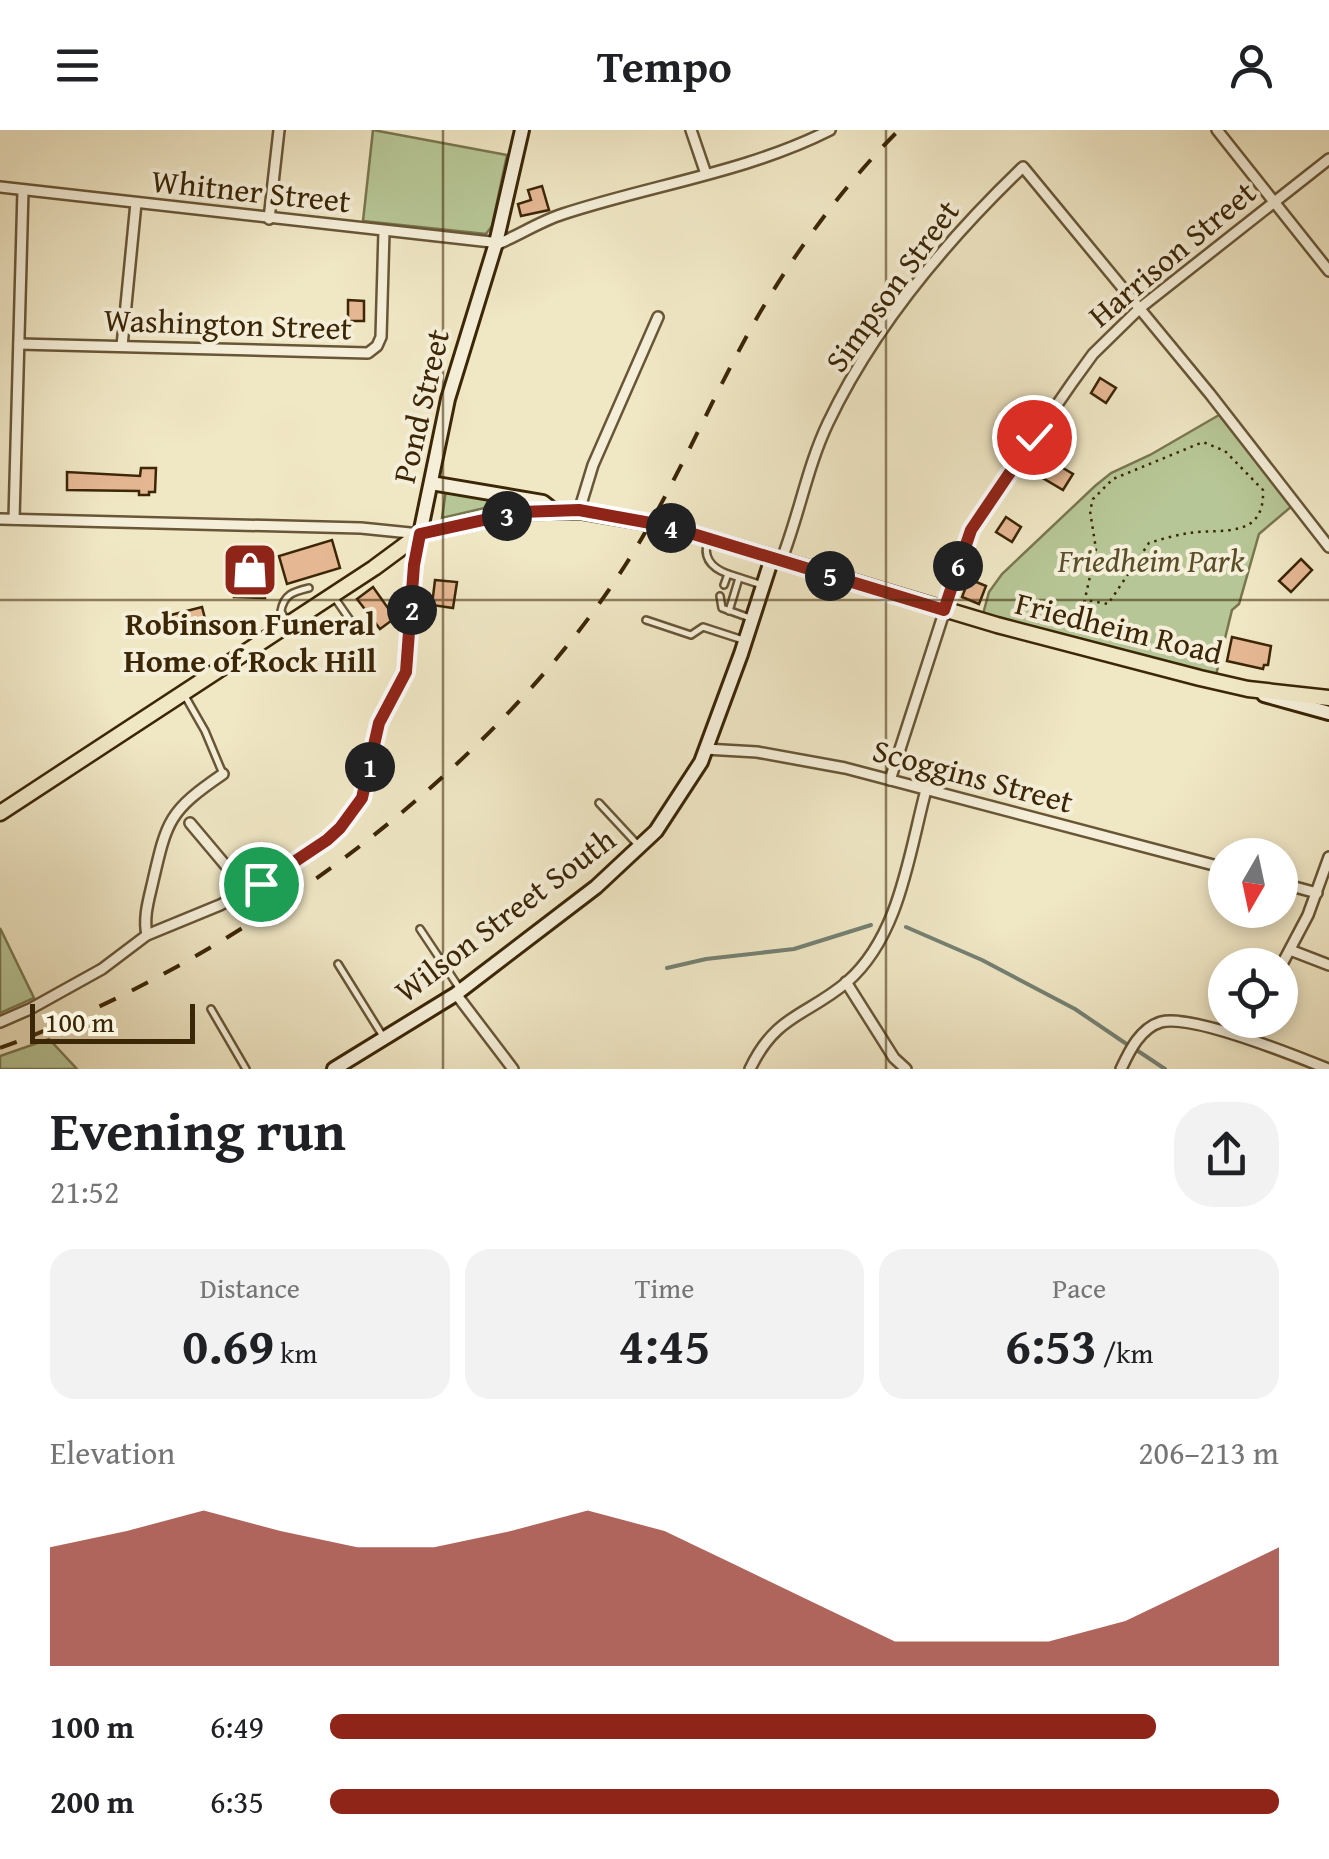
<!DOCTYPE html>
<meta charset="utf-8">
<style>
body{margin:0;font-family:"Gentium Book Plus",serif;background:#f2f2f2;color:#202124;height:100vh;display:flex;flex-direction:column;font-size:38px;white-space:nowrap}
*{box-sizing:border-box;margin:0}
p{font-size:32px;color:#757577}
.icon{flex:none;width:55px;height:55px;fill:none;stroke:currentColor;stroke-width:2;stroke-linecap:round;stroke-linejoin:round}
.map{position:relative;height:939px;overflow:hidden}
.drawer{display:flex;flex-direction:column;background:#fff;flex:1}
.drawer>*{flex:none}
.needle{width:65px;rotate:189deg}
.controls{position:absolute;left:1208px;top:708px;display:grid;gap:20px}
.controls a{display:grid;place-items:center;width:90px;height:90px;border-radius:50%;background:#fff;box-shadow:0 5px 15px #0003;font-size:50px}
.scale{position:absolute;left:30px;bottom:25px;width:165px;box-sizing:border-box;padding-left:10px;border:5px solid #3b2606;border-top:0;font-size:28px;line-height:35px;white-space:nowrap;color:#3b2606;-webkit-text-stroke:8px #f5efd9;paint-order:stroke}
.pin{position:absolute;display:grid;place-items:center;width:85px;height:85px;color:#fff;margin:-42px;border:5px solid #fff;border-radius:50%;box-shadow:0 2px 10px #0007}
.km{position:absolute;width:50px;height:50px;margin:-25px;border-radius:50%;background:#222;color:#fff;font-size:28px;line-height:50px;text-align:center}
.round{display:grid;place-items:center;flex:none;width:105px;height:105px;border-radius:40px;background:#f2f2f2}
.headline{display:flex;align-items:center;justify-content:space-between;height:170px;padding:0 50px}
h1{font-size:55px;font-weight:600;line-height:75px}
.stats{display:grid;grid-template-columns:repeat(3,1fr);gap:15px;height:170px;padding:10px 50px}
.stats div{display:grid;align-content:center;border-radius:25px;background:#f2f2f2;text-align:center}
.stats b{font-size:50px;font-weight:600}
.stats small{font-size:28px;font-weight:400}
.stats p{font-size:28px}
.chart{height:280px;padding:20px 50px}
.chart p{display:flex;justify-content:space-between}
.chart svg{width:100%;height:180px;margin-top:10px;fill:#8f2418;opacity:.7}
ul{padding:0 50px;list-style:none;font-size:32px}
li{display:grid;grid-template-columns:160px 120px 1fr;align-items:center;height:75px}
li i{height:25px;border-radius:12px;background:#8f2418}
header{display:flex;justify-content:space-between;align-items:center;height:130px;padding:0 50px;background:#fff;font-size:45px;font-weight:600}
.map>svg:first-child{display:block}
</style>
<header><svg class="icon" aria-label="menu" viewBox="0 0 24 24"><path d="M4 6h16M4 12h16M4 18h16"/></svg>Tempo<svg class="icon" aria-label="person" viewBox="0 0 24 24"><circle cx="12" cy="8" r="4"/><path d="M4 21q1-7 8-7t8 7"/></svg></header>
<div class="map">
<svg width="1329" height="939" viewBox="0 0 1329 939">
<rect width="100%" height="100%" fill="#f0e7c5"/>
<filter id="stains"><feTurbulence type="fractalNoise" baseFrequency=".002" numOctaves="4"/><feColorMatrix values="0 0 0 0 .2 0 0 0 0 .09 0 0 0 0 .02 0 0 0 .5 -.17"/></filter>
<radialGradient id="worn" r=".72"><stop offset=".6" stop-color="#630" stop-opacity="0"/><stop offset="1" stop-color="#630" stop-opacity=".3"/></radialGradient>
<g fill="#b7c696" stroke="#79764e" stroke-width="2.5">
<path d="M373,0L507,25L492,96L486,104L363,91Z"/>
<path d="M1219,285L1292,376L1259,404L1239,474L1232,480L1216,545L983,484L989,462L1002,444L1095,356L1111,343L1150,325Z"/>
<path d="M446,360L510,372L442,388Z"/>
<path d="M0,798L34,868L0,883Z"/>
<path d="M49,909L77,939H0V926Z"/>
</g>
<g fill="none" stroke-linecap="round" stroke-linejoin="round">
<g stroke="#758173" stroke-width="4">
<path d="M906,797L982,830L1075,879L1128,915"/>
<path d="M667,838L706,829L794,819L871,795"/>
<path d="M1138,921L1165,939"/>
</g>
</g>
<g fill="#e5b793" stroke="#3b2606" stroke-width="2.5">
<path d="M542,56L549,80L521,86L518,74L531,70L528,60Z"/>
<path d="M348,170L364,171V191H348Z"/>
<path d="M1100,248L1116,258L1106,273L1091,263Z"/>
<path d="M1046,328L1073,344L1063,360L1036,344Z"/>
<path d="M141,338H156L155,362H149V365H139V361L67,360V342L140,346Z"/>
<path d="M1006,387L1021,397L1012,412L996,402Z"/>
<path d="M332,410L340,438L287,454L279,426Z"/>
<path d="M238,416L246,417L250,426L267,427L265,468L234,467V422H237Z"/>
<path d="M1301,429L1312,440L1291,462L1279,451Z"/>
<path d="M969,449L986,456L979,474L962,467Z"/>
<path d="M435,450L457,452L453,478L432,475Z"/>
<path d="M373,457L395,488L380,499L357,469Z"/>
<path d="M202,477L207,496L176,504L171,485Z"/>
<path d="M1232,507L1271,516L1268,535H1264L1263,539L1227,531Z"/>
</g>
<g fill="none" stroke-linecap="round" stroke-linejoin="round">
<g stroke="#685636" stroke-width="10">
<g id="lane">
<path d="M708,410C702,428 712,438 728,444"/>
<path d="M724,455L728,444L762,455"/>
<path d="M720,466L722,478L750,488"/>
<path d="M334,467L359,503"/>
<path d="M729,481L739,448"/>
<path d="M646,490L691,505L703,497L743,510"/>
<path d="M286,491L281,481C284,464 293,462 309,458"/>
<path d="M185,566L205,601L223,644"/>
<path d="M599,673L638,715"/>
<path d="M420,799L460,859"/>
<path d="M338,834L384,908"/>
<path d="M211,879L246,939"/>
</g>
</g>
<g stroke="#685636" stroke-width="14">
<g id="street">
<path d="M691,0L706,44"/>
<path d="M1217,0L1329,141"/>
<path d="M0,57L500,113C521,104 541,91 563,84C651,55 747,42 830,0"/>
<path d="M269,89L279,0"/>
<path d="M19,214L368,223L377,216L381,207L384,101"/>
<path d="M122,216L136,73"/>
<path d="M579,381L593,335L658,187"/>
<path d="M0,389L361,398L420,404L414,435L407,543L379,593L362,668L340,699L261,754L220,775L147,805L102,839L30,879L0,892"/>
<path d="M14,389L23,60"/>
<path d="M781,431C799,386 807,337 828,293C874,196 947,110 1023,37L1210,264L1329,417"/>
<path d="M705,619L757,622L845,638L1225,738"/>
<path d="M890,650L971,399L1072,253L1093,224L1140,178L1329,29"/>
<path d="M190,693L248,762"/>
<path d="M1280,753L1317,763"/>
<path d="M147,805C143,787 149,769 153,751C167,690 169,681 223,644"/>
<path d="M1290,820L1329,835"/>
<path d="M1280,838L1308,785L1329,727"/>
<path d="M846,852L894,928L906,939"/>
<path d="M456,864L513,939"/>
<path d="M1241,906L1250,890"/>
<path d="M750,939C776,884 807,886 847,852C900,806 909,723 926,660"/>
<path d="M1121,939C1129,922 1140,898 1161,892C1192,884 1296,926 1328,939"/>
</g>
</g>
<g stroke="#3b2606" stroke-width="18">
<g id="secondary">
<path d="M431,353L543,372L552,379"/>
<path d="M420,404L448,269L496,113L522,0"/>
<path d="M1264,565L1329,583"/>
<path d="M334,939L456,864L596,757L656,701L701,632L741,524L772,428"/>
</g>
</g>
<g stroke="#3b2606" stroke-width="19">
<path id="primary" d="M0,683L374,438L420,404L520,382L579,381L667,396L997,495L1200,548L1248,559L1329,568"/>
</g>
<path stroke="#3b2606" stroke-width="2.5" stroke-dasharray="2.5 5" stroke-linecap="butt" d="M1081,487L1096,419L1090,381L1093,369L1113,349L1203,312L1225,321L1263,360C1265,410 1221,398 1189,403C1176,405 1162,409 1149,413L1108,474L1086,470"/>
<use href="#lane" stroke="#f5efd9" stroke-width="5"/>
<use href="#street" stroke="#f5efd9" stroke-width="9"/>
<use href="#secondary" stroke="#f5efd9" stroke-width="12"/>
<use href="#primary" stroke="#f0e7c5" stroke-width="14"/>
<path stroke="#3b2606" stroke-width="4" stroke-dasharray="18 18" stroke-linecap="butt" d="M0,918C234,833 491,646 626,434C679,351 715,258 765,174C803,111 847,52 899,0"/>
</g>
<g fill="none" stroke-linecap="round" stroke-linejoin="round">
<g stroke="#fff" stroke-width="20">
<path id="route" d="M261,754L327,710L340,698L362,668L379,593L406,542L414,435L420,404L520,382L579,380L667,396L944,480L971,400L1034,307"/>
</g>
<use href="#route" stroke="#8f2418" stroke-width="12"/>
</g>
<path fill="none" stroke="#3b2606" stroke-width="2.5" stroke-opacity="0.55" d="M443,0V939M886,0V939M0,470H1329"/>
<defs>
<g id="shop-square" transform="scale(2.875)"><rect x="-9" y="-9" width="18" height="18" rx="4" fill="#8f2418" stroke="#f5efd9"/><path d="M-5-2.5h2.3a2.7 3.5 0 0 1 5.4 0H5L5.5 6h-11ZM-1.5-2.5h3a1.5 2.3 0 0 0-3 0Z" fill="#fff"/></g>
</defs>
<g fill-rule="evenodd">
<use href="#shop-square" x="250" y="440"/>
</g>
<g text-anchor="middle" stroke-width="8" stroke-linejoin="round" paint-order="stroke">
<g font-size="32" fill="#3b2606" stroke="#f5efd9">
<text transform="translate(251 61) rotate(6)" y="11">Whitner Street</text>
<text transform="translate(1172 124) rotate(-40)" y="11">Harrison Street</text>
<text transform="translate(892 156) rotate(-54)" y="11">Simpson Street</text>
<text transform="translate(228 194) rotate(2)" y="11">Washington Street</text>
<text transform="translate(421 276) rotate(-77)" y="11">Pond Street</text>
<text transform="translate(1119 498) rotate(14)" y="11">Friedheim Road</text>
<text transform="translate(973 646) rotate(15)" y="11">Scoggins Street</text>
<text transform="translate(505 785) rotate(-37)" y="11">Wilson Street South</text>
</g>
<g font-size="32" font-style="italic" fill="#5a4e2a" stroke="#f5efd9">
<text x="1151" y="442">Friedheim Park</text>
</g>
<g font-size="32" font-weight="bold" fill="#3b2606" stroke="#f5efd9">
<text x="250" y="505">Robinson Funeral<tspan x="250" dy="37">Home of Rock Hill</tspan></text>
</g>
</g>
<rect width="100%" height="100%" filter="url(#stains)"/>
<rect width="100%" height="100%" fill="url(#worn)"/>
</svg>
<div class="controls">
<a><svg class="needle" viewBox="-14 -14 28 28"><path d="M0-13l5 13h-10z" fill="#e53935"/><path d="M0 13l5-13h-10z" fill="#757577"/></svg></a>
<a><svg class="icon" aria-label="locate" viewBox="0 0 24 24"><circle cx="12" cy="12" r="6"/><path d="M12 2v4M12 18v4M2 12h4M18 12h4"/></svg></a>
</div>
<div class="scale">100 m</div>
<div class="pin" style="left:261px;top:754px;background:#1e9e55"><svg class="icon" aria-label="arrive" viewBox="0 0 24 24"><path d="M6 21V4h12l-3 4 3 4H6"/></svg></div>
<div class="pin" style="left:1034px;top:307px;background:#d93025"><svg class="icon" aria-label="check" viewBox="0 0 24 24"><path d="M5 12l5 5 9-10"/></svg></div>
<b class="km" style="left:370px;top:637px">1</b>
<b class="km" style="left:412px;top:480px">2</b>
<b class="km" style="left:507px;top:386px">3</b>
<b class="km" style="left:671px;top:398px">4</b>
<b class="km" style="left:830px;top:446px">5</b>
<b class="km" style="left:958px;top:436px">6</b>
</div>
<section class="drawer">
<div class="headline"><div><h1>Evening run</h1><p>21:52</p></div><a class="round"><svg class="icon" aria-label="share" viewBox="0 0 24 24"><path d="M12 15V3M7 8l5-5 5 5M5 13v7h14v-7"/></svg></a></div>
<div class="stats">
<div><p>Distance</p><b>0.69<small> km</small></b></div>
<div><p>Time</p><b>4:45</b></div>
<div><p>Pace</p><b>6:53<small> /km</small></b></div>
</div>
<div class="chart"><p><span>Elevation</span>206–213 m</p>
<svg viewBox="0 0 160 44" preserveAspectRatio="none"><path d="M0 44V15L10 11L20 6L30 11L40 15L50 15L60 11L70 6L80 11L90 20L100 29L110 38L120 38L130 38L140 33L150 24L160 15V44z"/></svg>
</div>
<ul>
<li><b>100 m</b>6:49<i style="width:87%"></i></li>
<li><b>200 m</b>6:35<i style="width:100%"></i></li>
</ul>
</section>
